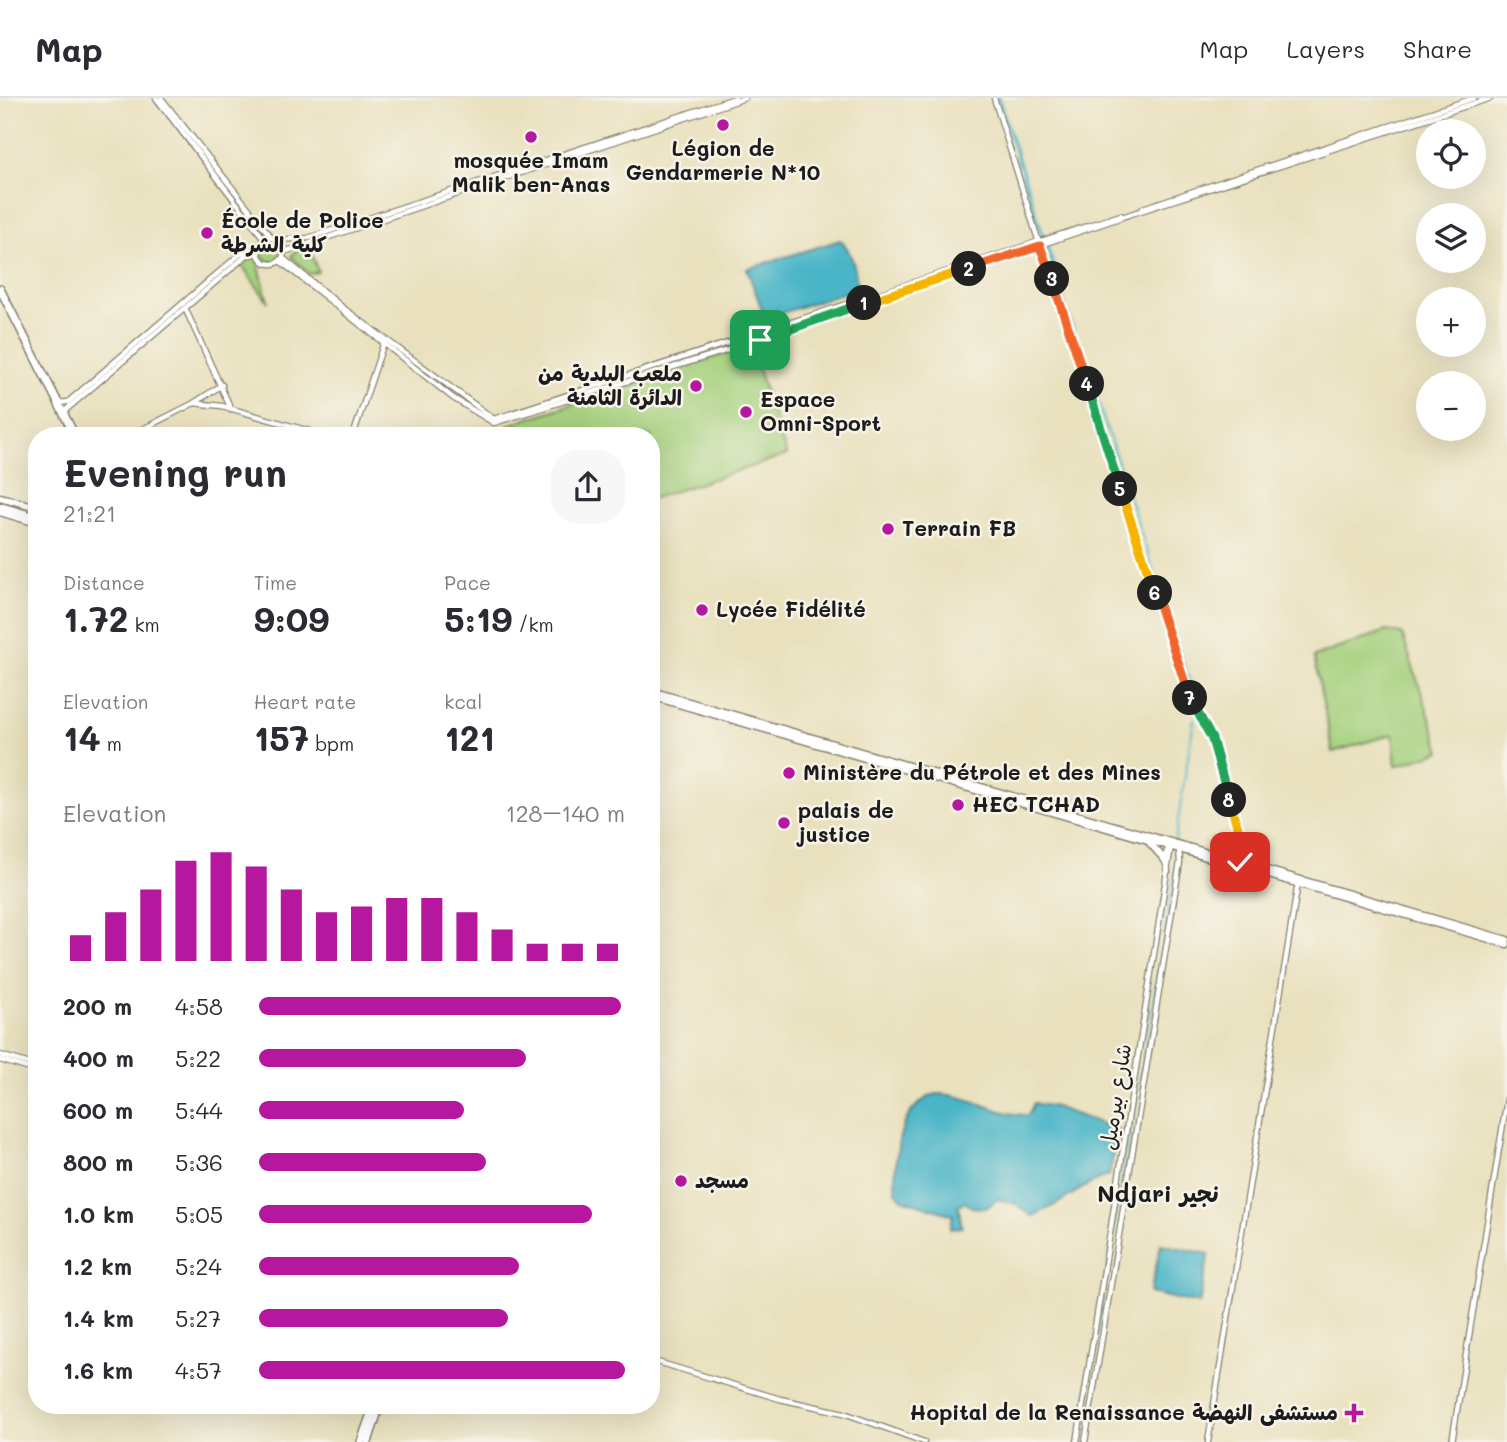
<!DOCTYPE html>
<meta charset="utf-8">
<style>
body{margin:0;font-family:Mali,"Playpen Sans Arabic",sans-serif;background:#f7f7f7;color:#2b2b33;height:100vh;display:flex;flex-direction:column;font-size:26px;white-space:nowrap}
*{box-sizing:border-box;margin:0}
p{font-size:23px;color:#7c7c81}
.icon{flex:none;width:38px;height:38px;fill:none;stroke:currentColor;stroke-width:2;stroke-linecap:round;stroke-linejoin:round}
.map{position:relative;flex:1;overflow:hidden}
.drawer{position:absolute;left:28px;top:329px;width:632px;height:987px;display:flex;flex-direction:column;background:#fff;border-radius:28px;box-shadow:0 7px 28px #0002}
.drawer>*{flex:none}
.controls{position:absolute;left:1416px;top:21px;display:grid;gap:14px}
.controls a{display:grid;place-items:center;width:70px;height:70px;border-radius:50%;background:#fff;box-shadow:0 7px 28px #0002;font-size:35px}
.pin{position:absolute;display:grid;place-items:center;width:60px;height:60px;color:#fff;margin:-30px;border-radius:14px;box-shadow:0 4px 10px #0006}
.km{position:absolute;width:35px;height:35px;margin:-18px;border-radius:50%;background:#222;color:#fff;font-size:19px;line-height:35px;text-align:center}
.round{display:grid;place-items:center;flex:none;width:74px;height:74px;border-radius:28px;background:#f7f7f7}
.head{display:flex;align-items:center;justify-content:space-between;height:119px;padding:0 35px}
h1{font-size:38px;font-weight:800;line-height:52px}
.figures{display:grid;grid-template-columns:repeat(3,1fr);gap:10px;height:119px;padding:7px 35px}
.figures div{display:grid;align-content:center}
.figures b{font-size:35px;font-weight:800}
.figures small{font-size:19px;font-weight:400}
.figures p{font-size:19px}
.chart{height:196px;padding:14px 35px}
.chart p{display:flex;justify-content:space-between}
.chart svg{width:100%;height:126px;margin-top:7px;stroke:#b5179e;stroke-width:6}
ul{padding:0 35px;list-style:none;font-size:23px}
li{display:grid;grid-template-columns:112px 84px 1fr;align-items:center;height:52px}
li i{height:18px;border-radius:9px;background:#b5179e}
header{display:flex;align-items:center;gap:42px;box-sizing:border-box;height:98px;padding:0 35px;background:#fff;border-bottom:2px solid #e1e1e2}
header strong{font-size:33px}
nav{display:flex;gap:38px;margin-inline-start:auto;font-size:24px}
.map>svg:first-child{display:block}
</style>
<header>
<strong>Map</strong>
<nav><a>Map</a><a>Layers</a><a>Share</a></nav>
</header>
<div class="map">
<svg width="1507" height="1344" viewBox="0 0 1507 1344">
<rect width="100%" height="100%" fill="#f7f3e8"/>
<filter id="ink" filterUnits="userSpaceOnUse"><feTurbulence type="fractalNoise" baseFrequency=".0143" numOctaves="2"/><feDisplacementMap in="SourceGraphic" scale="14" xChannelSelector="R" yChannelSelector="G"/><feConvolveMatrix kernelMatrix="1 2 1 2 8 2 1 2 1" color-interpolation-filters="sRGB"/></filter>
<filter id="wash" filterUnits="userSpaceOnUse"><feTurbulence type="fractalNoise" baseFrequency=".00686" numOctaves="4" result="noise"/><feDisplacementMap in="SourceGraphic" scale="28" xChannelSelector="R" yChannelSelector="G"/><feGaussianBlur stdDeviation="1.57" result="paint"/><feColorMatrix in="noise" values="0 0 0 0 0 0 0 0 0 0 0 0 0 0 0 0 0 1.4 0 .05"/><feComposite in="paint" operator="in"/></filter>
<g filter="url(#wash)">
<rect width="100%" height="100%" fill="#e9e1be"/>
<g fill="#a5d07d" stroke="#60764c" stroke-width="2">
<circle cx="272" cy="154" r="10"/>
<path d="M309,148L318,174L309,176L291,158L297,152Z"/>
<path d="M253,158L257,160L268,204L241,166Z"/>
<path d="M750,248L787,357L651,401V338H512L508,327Z"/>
<path d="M1386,533L1402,536L1441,653L1396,668L1393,636L1333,654L1314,559Z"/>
</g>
<g fill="#4ab5c7" stroke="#336872" stroke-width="2">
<path d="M840,142C850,149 860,180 855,191L779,216H767L762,212L747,171Z"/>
<path d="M936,996C968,995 994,1017 1028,1017L1034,1005L1055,1009L1119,1032L1109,1077C1081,1087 1060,1108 1032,1118L1016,1106L998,1101L986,1110L972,1109L964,1104L958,1107L962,1129L950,1131L953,1117L902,1101L895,1092C896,1056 896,1010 936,996Z"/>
<path d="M1161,1146L1209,1156L1199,1206L1150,1195Z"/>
</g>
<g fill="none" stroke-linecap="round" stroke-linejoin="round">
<g stroke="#4ab5c7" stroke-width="2">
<path d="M1058,183L1195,599"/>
<path d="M1175,742L1194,621"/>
<path d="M1104,1189L1175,774"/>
<path d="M1095,1248L1103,1200"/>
<path d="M1086,1304L1093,1260"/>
</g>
<path stroke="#4ab5c7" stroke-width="3.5" d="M998,0L1058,183"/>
</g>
</g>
<g filter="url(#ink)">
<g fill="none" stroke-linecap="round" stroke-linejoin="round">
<g stroke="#827e6d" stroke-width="7">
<g id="tertiary">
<path d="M156,0L265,142"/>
<path d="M161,0L272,140"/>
<path d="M994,0L1040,148L1190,601L1212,641L1248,756L1246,768"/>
<path d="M1143,110L1474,0"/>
<circle cx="271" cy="153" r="13"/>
<path d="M277,142L308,140L735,0"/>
<path d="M284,154L745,0"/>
<path d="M283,160L342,209L494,321L1121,117"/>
<path d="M280,163L453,300L494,325L760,242L1131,116L1491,0"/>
<path d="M185,210L231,311"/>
<path d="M58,305L68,304L239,157L261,146"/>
<path d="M194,305L222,287"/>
<path d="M65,317L67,311L247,157L258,155"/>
<path d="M129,338L194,305L222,308L327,338"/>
<path d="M353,338L384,244"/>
<path d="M1168,773L1164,761L1169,748"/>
<path d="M0,957L37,968"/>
<path d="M0,962L37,973"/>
<path d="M651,1262L780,1301L844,1315L924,1344"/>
<path d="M1077,1344L1171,748"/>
<path d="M1085,1344L1180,764L1179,751"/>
<path d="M1208,1344L1298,785"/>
<path d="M1452,1344L1507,1001"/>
</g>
</g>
<g stroke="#827e6d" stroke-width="9">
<g id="primary">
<path d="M0,399L37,409"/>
<path d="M0,408L37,419"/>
<path d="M0,414L37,425"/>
<path d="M651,593L1507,842"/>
<path d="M651,598L1507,846"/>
<path d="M1149,744L1164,761"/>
<path d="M1248,756L1263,769"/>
<path d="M1226,760L1243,752"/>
</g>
</g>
<g stroke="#827e6d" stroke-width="10">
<g id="trunk">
<path d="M0,191L75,338"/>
<path d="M361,1344L374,1307"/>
<path d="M368,1344L380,1307"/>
</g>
</g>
<use href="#tertiary" stroke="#fff" stroke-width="4.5"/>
<use href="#primary" stroke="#fff" stroke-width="6"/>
<use href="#trunk" stroke="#fff" stroke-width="7"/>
</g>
</g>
<g fill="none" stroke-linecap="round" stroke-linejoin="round" filter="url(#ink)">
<g stroke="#fff" stroke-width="14">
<path id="split-1" d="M760,242L864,205"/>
</g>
<g stroke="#fff" stroke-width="14">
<path id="split-2" d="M864,205L969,171"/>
</g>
<g stroke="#fff" stroke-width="14">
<path id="split-3" d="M969,171L1040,148L1052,181"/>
</g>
<g stroke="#fff" stroke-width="14">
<path id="split-4" d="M1052,181L1087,286"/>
</g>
<g stroke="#fff" stroke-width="14">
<path id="split-5" d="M1087,286L1120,391"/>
</g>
<g stroke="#fff" stroke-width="14">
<path id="split-6" d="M1120,391L1155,495"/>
</g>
<g stroke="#fff" stroke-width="14">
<path id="split-7" d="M1155,495L1190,600"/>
</g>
<g stroke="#fff" stroke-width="14">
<path id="split-8" d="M1190,600L1212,641L1229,702"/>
</g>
<g stroke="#fff" stroke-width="14">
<path id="split-9" d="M1229,702L1244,749L1240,764"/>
</g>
<use href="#split-1" stroke="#22a559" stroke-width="9"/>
<use href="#split-2" stroke="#f5b400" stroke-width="9"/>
<use href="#split-3" stroke="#f0652b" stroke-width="9"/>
<use href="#split-4" stroke="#f0652b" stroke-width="9"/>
<use href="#split-5" stroke="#22a559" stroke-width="9"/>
<use href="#split-6" stroke="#f5b400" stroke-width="9"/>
<use href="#split-7" stroke="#f0652b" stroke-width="9"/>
<use href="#split-8" stroke="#22a559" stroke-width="9"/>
<use href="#split-9" stroke="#f5b400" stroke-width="9"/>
</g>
<g fill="#b5179e" stroke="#f7f3e8" stroke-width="2.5">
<circle cx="723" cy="27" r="7"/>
<circle cx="531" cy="39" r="7"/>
<circle cx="207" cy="135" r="7"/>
<circle cx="696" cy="288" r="7"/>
<circle cx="746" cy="314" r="7"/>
<circle cx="888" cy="431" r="7"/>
<circle cx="702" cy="512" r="7"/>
<circle cx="789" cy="675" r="7"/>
<circle cx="958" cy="707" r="7"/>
<circle cx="784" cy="725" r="7"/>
<circle cx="681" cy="1083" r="7"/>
<path d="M1350.5 1304.5h7v7h7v7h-7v7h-7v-7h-7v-7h7z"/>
</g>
<g text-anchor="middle" stroke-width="5" stroke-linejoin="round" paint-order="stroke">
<g font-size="21" font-weight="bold" fill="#1c1c1c" stroke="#f7f3e8" text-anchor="start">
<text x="723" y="58" text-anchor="middle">Légion de<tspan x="723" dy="24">Gendarmerie N*10</tspan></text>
<text x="531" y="70" text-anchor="middle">mosquée Imam<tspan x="531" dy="24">Malik ben-Anas</tspan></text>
<text x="221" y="130">École de Police<tspan x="221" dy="24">كلية الشرطة</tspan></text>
<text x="682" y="283" text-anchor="end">ملعب البلدية من<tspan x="682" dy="24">الدائرة الثامنة</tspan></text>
<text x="760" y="309">Espace<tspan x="760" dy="24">Omni-Sport</tspan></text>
<text x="902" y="438">Terrain FB</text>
<text x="716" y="519">Lycée Fidélité</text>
<text x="803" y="682">Ministère du Pétrole et des Mines</text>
<text x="972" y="714">HEC TCHAD</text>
<text x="798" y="720">palais de<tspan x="798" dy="24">justice</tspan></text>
<text x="695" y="1090">مسجد</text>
<text x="1338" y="1322" text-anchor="end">Hopital de la Renaissance مستشفى النهضة</text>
</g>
<g font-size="21" fill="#1c1c1c" stroke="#f7f3e8">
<text transform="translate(1116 999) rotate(-81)" y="7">شارع بيرميل</text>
</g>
<g font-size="23" font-weight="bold" fill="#1c1c1c" stroke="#f7f3e8">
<text x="1158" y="1104">Ndjari نجير</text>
</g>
</g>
</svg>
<div class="controls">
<a><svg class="icon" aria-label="locate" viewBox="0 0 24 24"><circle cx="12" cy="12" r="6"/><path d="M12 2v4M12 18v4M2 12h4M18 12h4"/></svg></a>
<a><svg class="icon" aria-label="layers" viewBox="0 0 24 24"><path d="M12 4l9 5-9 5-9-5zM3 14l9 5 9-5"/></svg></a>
<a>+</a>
<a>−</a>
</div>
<div class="pin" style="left:760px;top:242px;background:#1e9e55"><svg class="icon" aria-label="arrive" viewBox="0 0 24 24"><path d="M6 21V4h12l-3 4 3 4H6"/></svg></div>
<div class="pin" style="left:1240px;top:764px;background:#d93025"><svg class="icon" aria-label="check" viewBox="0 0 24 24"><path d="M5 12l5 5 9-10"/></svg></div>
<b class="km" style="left:864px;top:205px">1</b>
<b class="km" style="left:969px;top:171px">2</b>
<b class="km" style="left:1052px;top:181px">3</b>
<b class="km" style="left:1087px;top:286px">4</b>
<b class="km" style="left:1120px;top:391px">5</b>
<b class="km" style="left:1155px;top:495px">6</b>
<b class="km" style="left:1190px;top:600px">7</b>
<b class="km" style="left:1229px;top:702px">8</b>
<section class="drawer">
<div class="head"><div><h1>Evening run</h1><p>21:21</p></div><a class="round"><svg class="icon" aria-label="share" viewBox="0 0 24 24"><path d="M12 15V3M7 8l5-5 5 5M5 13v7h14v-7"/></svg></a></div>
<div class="figures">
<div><p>Distance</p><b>1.72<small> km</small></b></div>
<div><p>Time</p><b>9:09</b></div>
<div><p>Pace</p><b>5:19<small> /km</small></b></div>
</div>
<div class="figures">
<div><p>Elevation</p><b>14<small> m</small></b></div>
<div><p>Heart rate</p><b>157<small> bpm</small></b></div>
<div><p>kcal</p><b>121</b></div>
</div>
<div class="chart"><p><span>Elevation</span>128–140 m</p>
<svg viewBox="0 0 160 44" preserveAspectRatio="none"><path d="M5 44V35M15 44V27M25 44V19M35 44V9M45 44V6M55 44V11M65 44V19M75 44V27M85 44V25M95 44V22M105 44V22M115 44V27M125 44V33M135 44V38M145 44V38M155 44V38"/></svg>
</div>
<ul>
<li><b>200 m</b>4:58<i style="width:99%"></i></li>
<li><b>400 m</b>5:22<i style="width:73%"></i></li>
<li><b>600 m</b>5:44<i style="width:56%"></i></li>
<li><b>800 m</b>5:36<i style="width:62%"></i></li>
<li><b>1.0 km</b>5:05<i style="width:91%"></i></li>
<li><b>1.2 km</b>5:24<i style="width:71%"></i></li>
<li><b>1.4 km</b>5:27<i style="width:68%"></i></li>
<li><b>1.6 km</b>4:57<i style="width:100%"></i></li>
</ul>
</section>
</div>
